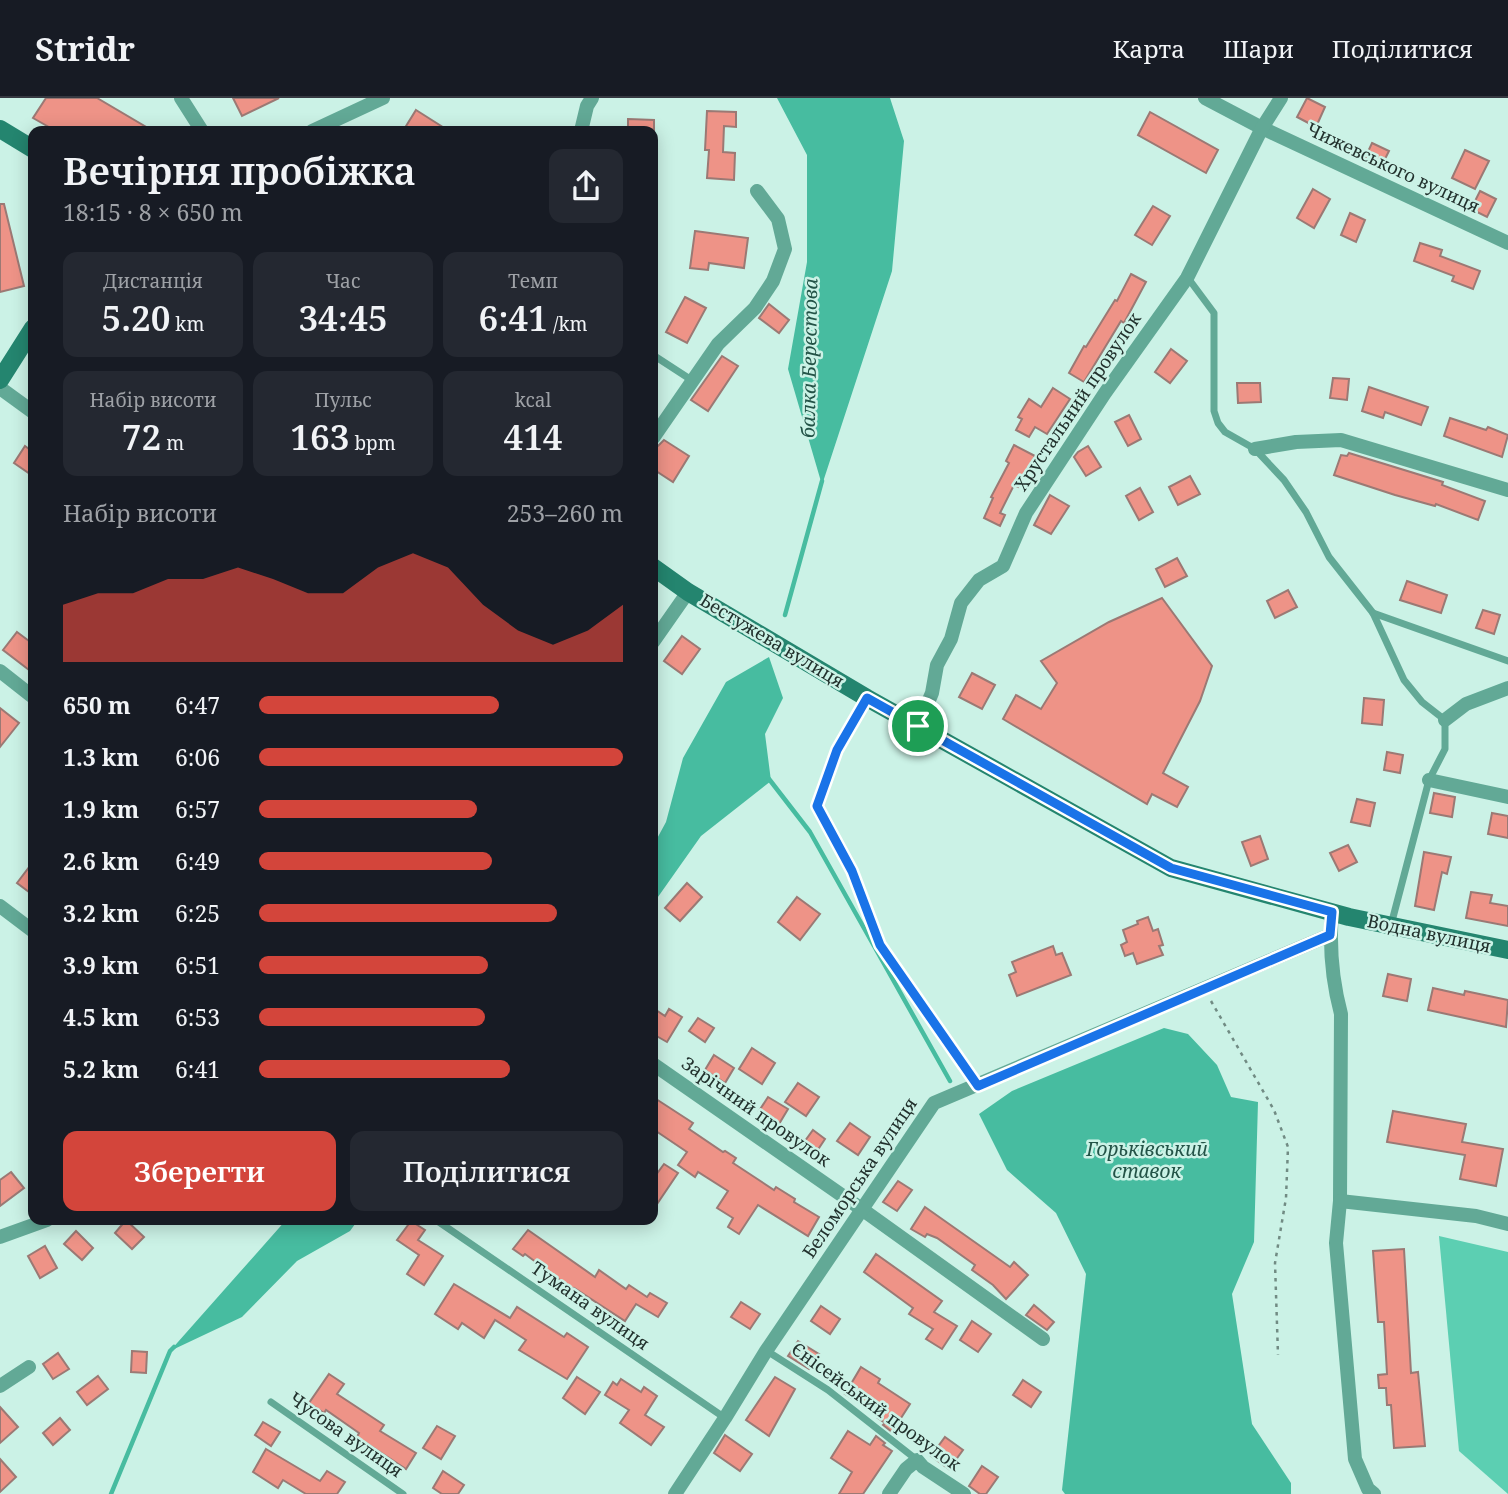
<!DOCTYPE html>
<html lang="uk">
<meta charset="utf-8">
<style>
body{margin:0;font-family:"Noto Serif",serif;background:#242831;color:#f1f3f6;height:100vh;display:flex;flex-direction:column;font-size:26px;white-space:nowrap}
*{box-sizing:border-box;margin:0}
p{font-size:23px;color:#9ea1a6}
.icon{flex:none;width:38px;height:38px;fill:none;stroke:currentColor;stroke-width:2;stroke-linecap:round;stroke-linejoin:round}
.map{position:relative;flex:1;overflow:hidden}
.drawer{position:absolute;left:28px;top:28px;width:630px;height:1099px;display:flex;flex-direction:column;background:#171b24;border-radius:14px;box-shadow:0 4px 18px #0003}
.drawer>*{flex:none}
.pin{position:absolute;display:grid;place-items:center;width:60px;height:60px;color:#fff;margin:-30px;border:4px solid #fff;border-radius:50%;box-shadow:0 2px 7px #0007}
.round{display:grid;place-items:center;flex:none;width:74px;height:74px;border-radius:14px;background:#242831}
.overview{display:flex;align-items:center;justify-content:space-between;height:119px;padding:0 35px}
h1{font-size:38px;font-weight:600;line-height:52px}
.metrics{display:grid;grid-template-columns:repeat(3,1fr);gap:10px;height:119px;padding:7px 35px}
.metrics div{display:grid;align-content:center;border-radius:14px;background:#242831;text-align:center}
.metrics b{font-size:35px;font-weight:600}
.metrics small{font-size:19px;font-weight:400}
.metrics p{font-size:19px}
.chart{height:196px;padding:14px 35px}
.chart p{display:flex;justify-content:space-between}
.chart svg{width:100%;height:126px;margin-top:7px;fill:#d3453b;opacity:.7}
.cta{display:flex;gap:14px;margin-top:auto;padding:14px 35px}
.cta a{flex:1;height:80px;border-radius:14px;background:#d3453b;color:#fff;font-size:28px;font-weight:600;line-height:80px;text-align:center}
.cta a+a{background:#242831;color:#f1f3f6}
ul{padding:0 35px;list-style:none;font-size:23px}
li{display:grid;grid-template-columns:112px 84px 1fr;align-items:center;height:52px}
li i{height:18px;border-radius:9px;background:#d3453b}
header{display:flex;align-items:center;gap:42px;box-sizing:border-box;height:98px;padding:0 35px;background:#171b24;border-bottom:2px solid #363941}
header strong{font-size:33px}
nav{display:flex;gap:38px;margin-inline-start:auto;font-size:24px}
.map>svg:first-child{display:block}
</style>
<header>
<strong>Stridr</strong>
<nav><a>Карта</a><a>Шари</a><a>Поділитися</a></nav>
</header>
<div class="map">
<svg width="1508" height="1396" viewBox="0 0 1508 1396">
<rect width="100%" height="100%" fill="#cbf2e6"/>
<path fill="#5ccfb2" d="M1439,1138L1508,1154V1396L1459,1353Z"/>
<g fill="#47bca0">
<path d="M777,0H890L904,43L892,173L822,387L788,271L807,164V57Z"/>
<path d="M769,559L783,600L765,636L771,683L701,738L653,806V748L666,724L683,660L726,584Z"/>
<path d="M1164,930L1188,936L1217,967L1231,999L1258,1004L1254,1144L1232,1196L1252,1326L1291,1385V1396H1065L1062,1392L1086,1176L1056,1115L1007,1072L979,1016L1012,993Z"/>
<path d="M286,1122H358L350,1133L297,1163L242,1219L170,1253Z"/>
</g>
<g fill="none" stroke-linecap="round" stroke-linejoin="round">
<g stroke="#47bca0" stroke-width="4.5">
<path d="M785,517L822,383"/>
<path d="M769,681L810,734L950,983"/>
<path d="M111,1396L170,1253L174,1249"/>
</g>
</g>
<g fill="#ee9387" stroke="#9b7974" stroke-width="2">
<path d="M46,0H97L153,33H56L33,20Z"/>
<path d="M233,0H279L242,18Z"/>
<path d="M1307,0L1325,9L1316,29L1297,19Z"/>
<path d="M416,12L449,33H403Z"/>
<path d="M707,13L736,14V29L724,28L723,54L735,55L734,82L707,80L709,52H705Z"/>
<path d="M1150,14L1218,52L1206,75L1138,37Z"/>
<path d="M628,21L654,22V33H628Z"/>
<path d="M1372,45L1389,53L1382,67L1365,60Z"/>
<path d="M1465,52L1489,63L1475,91L1452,80Z"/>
<path d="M1313,91L1330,101L1314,130L1297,120Z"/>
<path d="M1480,93L1496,101L1487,119L1471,111Z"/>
<path d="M0,106H4L24,188L0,194Z"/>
<path d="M1153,108L1170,118L1152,147L1135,137Z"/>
<path d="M1350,115L1365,122L1356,144L1341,137Z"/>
<path d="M695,133L748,140L744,170L709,165L708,172L690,170Z"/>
<path d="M1420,145L1442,152L1440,158L1480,173L1473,191L1452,183L1454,178L1414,163Z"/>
<path d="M1131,176L1146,184L1124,225L1121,223L1084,284L1069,275L1084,248L1086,249L1115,202L1117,203Z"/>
<path d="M685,199L706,210L687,245L666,234Z"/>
<path d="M769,206L789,222L779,235L759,220Z"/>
<path d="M1171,251L1187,263L1170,285L1155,274Z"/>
<path d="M722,258L738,268L708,313L691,302Z"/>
<path d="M1333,280L1349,281L1347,302L1330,300Z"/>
<path d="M1237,285H1260L1261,304L1238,305Z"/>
<path d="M1369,289L1428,309L1421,327L1385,314L1383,320L1362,313Z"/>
<path d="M1053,290L1070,301L1047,336L1035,329L1029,339L1016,332L1022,321L1018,319L1029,301L1041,309Z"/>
<path d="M1129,317L1141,341L1128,348L1115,324Z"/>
<path d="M1450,320L1486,332L1488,329L1508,337L1502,359L1444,338Z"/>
<path d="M664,342L689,358L673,384L653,371V350L658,348Z"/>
<path d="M1014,347L1035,358L1018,389L1014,387L1000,415L1005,417L1000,428L984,420L993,400L991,399L1009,365L1006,363Z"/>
<path d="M25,348L33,354V378L14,365Z"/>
<path d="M1088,348L1101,369L1086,378L1074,359L1078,354Z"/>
<path d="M1349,355L1443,384L1442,387L1485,403L1478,422L1436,406L1435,408L1395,397L1334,377L1341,357L1347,358Z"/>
<path d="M1190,378L1200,396L1178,407L1169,389Z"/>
<path d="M1140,390L1153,414L1139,422L1126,398Z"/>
<path d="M1050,397L1069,408L1051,436L1034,427Z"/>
<path d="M1177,460L1187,478L1165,489L1156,471Z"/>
<path d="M1407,483L1447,497L1441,515L1400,502Z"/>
<path d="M1288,492L1297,509L1275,520L1267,503Z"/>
<path d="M1162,500L1212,568L1200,603L1163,675L1188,689L1177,709L1152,696L1147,706L1003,621L1016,597L1041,611L1057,585L1041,563L1109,524Z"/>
<path d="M1483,512L1500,517L1494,536L1476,530Z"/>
<path d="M17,534L33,546V575L3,552Z"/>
<path d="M682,538L700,551L682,576L664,563Z"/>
<path d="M972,575L995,587L982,611L959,599Z"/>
<path d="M1364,600L1384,602L1382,627L1362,625Z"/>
<path d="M0,610L19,625L0,649Z"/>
<path d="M1387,654L1403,657L1400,675L1384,672Z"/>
<path d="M1434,695L1455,699L1452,719L1430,715Z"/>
<path d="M1357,701L1375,705L1370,728L1351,724Z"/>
<path d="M1492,715L1508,718V740L1488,736Z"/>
<path d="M1260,738L1268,761L1251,768L1242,744Z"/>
<path d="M1348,747L1357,764L1339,773L1330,755Z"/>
<path d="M1424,754L1451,759L1447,776L1442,774L1434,812L1415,808Z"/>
<path d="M33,764V797L17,785Z"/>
<path d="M687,785L702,799L680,823L665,810Z"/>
<path d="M1471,794L1492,797L1490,805L1508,808V828L1466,820Z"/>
<path d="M797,799L820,816L800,842L778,824Z"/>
<path d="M1148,819L1153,833L1158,831L1163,847L1159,848L1163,857L1137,866L1133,855L1125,858L1121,847L1127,844L1123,832L1138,826L1137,823Z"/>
<path d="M1053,848L1056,857L1062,855L1071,877L1017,898L1009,877L1016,874L1012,864Z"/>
<path d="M1388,876L1411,881L1407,903L1383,898Z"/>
<path d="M1433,890L1464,897L1465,893L1508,902L1506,929L1428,912Z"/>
<path d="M653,910L665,918L669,911L682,919L667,944L653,936Z"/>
<path d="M698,920L714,930L705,944L689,933Z"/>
<path d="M752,950L775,965L762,986L739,971Z"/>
<path d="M714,957L734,970L725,985L705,972Z"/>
<path d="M798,985L819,999L806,1018L785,1004Z"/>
<path d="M653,999L693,1025L689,1031L723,1054L725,1053L736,1060L733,1065L774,1092L776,1089L795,1101L794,1104L819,1119L808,1138L758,1107L739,1136L728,1129L733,1120L717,1110L728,1093L698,1074L695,1079L678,1067L687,1054L653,1031Z"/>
<path d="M768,999L788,1011L779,1026L759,1013Z"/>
<path d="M1393,1013L1466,1026L1462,1044L1503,1051L1496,1088L1460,1081L1465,1057L1387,1044Z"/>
<path d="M850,1025L870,1039L858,1057L837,1043Z"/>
<path d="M813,1032L825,1041L815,1056L802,1047Z"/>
<path d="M664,1066L678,1075L653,1112V1081Z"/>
<path d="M11,1074L24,1090L0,1108V1082Z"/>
<path d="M898,1083L912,1092L897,1113L883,1104Z"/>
<path d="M925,1109L1010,1169L1014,1164L1028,1177L1006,1201L993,1187L972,1172L975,1167L937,1140L927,1136L925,1139L911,1131Z"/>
<path d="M126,1122L144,1139L132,1151L115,1135Z"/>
<path d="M411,1123L425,1132L418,1142L443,1158L424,1187L407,1176L419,1157L397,1142Z"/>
<path d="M528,1132L595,1179L599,1172L626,1191L629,1187L647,1199L650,1195L667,1205L658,1219L636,1206L625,1223L574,1190L572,1191L525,1156L523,1158L513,1151Z"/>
<path d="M76,1133L93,1150L82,1162L64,1146Z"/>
<path d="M45,1148L57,1170L40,1180L28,1158Z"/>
<path d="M1404,1151L1411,1275L1418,1274L1425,1348L1394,1350L1391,1307H1387L1386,1290H1379L1378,1277L1387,1276L1384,1224H1378L1373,1153Z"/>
<path d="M876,1156L942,1203L934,1214L957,1228L942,1251L926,1241L933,1231L909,1216L913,1210L864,1174Z"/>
<path d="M454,1186L510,1220L517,1209L564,1239L567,1235L588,1249L567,1281L519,1252L526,1242L495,1222L484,1240L462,1225L458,1231L435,1216Z"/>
<path d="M741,1204L760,1216L750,1231L731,1219Z"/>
<path d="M1034,1207L1054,1224L1047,1232L1026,1217Z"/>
<path d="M821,1208L840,1221L830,1236L811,1223Z"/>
<path d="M972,1223L991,1236L978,1254L960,1242Z"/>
<path d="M798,1243L819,1256L809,1271L788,1258Z"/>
<path d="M132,1253L147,1254L146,1275L131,1274Z"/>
<path d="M58,1255L69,1271L53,1281L43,1266Z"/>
<path d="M861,1269L880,1281L878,1285L910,1306L892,1334L883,1327L885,1325L878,1320L880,1318L845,1296Z"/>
<path d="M329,1276L344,1286L337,1296L384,1327L380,1333L416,1355L406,1371L357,1339L359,1335L326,1312L324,1315L309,1305Z"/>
<path d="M98,1278L108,1291L87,1307L77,1294Z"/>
<path d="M577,1279L600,1294L585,1316L563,1300Z"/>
<path d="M775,1279L795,1291L769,1338L746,1322Z"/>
<path d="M621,1281L641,1294L644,1289L657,1298L645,1317L664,1329L651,1347L620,1325L629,1312L605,1297L613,1284L617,1287Z"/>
<path d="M1023,1282L1041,1294L1031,1309L1013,1297Z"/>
<path d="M0,1309L18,1329L0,1345Z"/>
<path d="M60,1320L70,1332L53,1347L43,1335Z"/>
<path d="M263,1324L280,1334L271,1348L255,1337Z"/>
<path d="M437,1328L455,1338L441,1361L423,1350Z"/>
<path d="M848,1333L870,1347L876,1338L885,1345L883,1347L892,1353L863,1396H839L852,1374L831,1360Z"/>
<path d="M725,1337L752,1356L740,1373L714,1355Z"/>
<path d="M945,1339L963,1352L949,1371L931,1358Z"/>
<path d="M266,1351L320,1383L327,1373L345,1384L337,1396H306L283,1382L278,1390L253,1374Z"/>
<path d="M0,1361L16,1379L0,1394Z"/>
<path d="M982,1368L998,1379L986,1396H980L969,1388Z"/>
<path d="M443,1373L464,1387L458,1396H442L433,1390Z"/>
</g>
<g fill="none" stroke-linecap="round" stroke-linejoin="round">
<path stroke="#718b83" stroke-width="2.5" stroke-dasharray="3.5 5" stroke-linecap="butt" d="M1211,903L1274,1012L1288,1049L1286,1100L1275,1165L1278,1257"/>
<g stroke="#62a996" stroke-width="7">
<path d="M1188,180L1214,215V313L1218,325L1225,334L1255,351L1284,382L1306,414L1329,459L1373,515L1404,582L1422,604L1445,622V651L1429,682L1391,827"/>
<path d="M653,257L693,283"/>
<path d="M1373,515L1508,563"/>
<path d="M867,601L837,652L817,708L852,773L880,847L978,987"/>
<path d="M436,1122L725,1320"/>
<path d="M767,1253L828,1292L917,1362"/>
<path d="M271,1304L403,1396"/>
</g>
<g stroke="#62a996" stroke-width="14">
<path d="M181,0L202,33"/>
<path d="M1205,0L1262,30L1508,145"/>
<path d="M312,33L383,0"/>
<path d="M581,33L587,8L592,0"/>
<path d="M0,290L33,314"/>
<path d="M653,340L718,246L755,210L773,183L785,151L778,121L757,93"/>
<path d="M1255,351L1296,344L1341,342L1508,392"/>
<path d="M653,544L688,494"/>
<path d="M0,573L33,599"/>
<path d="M1445,622L1466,606L1508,590"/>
<path d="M918,628L932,595L937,567L951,541L961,505L979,482L1003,468L1026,415L1105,295L1187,180L1262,30L1281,0"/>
<path d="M1429,682L1508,699"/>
<path d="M0,808L33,833"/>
<path d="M1332,814C1329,850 1332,882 1341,916L1340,1103L1336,1145L1355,1361L1368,1391L1374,1396"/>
<path d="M653,966L863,1112L1043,1241"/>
<path d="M1340,1103L1476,1118L1508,1126"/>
<path d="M0,1139L47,1122"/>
<path d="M0,1288L29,1269"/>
<path d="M675,1396L725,1320L766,1253L934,1005L1330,837"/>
<path d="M889,1396L906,1371L917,1362L923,1369L964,1396"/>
</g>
<g stroke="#24856f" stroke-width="18">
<path d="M0,31L33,51"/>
<path d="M0,282L33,230"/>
<path d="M653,469L688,494L867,600L1171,770L1349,819L1508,852"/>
</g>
</g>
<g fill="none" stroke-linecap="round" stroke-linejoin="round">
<g stroke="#fff" stroke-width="14">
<path id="route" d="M867,600L1171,770L1332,814L1330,837L978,988L880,847L852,773L817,708L837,652Z"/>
</g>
<use href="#route" stroke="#1a73e8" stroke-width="9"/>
</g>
<g text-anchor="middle" stroke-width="5" stroke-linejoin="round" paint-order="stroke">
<g font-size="18" fill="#22312d" stroke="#cbf2e6">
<text transform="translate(1393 70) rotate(25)" y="6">Чижевського вулиця</text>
<text transform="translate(1078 304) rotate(-56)" y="6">Хрустальний провулок</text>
<text transform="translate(772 543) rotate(31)" y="6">Бестужева вулиця</text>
<text transform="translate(1429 836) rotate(12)" y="6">Водна вулиця</text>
<text transform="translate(756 1014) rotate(35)" y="6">Зарічний провулок</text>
<text transform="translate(860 1080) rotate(-56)" y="6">Беломорська вулиця</text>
<text transform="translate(590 1208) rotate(35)" y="6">Тумана вулиця</text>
<text transform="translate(876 1309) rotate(36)" y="6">Єнісейський провулок</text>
<text transform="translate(346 1337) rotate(35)" y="6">Чусова вулиця</text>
</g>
<g font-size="19" font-style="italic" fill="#235347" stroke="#cbf2e6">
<text transform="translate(809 260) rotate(-89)" y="7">балка Берестова</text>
<text x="1147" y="1058">Горьківський<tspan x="1147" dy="22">ставок</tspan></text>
</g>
</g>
</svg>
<div class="pin" style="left:918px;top:628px;background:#1e9e55"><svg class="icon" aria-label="arrive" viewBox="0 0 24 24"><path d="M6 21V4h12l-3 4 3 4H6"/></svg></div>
<section class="drawer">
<div class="overview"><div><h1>Вечірня пробіжка</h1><p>18:15 · 8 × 650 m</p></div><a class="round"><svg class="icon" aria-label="share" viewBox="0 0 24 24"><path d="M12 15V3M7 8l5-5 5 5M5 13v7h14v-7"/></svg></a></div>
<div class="metrics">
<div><p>Дистанція</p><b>5.20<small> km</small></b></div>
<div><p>Час</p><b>34:45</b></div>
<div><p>Темп</p><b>6:41<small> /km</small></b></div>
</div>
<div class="metrics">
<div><p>Набір висоти</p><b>72<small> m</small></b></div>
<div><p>Пульс</p><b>163<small> bpm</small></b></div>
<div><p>kcal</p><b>414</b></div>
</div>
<div class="chart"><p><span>Набір висоти</span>253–260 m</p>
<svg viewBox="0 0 160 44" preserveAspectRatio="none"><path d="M0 44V24L10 20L20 20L30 15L40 15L50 11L60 15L70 20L80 20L90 11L100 6L110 11L120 24L130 33L140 38L150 33L160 24V44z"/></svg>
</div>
<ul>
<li><b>650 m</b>6:47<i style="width:66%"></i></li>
<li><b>1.3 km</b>6:06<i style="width:100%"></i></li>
<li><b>1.9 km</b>6:57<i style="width:60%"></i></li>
<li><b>2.6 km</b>6:49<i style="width:64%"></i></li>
<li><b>3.2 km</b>6:25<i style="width:82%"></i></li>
<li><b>3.9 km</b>6:51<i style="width:63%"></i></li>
<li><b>4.5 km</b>6:53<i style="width:62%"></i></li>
<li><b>5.2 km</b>6:41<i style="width:69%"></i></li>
</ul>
<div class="cta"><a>Зберегти</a><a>Поділитися</a></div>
</section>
</div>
